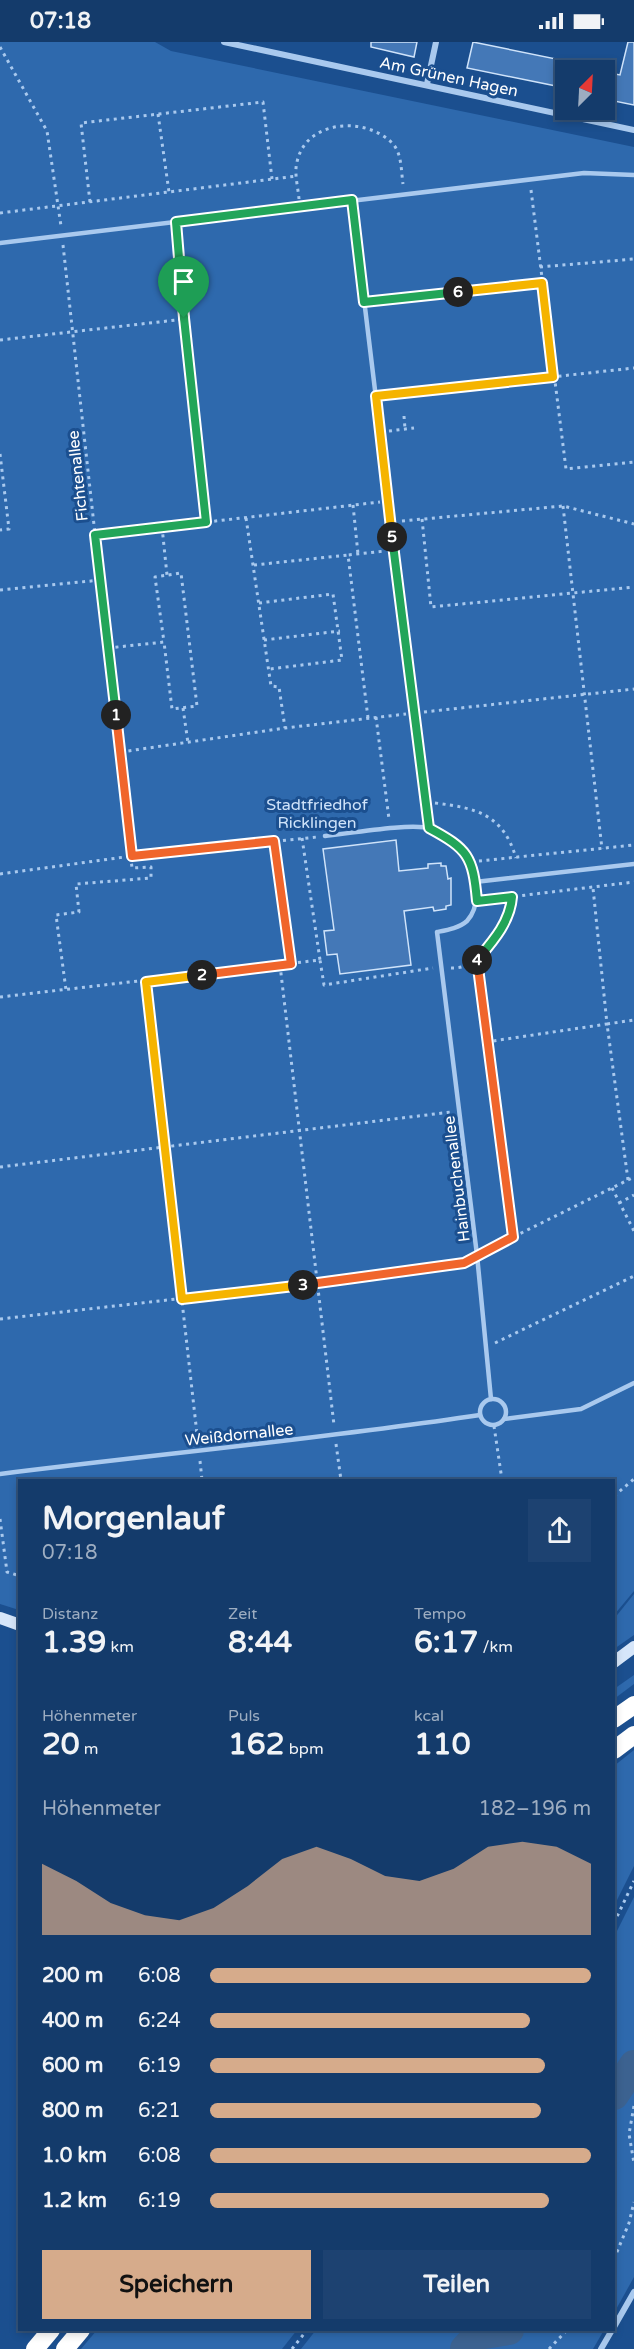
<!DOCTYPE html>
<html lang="de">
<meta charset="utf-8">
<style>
body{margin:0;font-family:"Varela Round",sans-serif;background:#1d4271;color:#f1f3f6;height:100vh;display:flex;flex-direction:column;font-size:22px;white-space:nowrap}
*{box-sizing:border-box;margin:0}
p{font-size:20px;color:#9dadc1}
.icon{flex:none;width:33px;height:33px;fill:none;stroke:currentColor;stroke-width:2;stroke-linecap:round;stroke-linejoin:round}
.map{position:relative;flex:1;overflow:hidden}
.details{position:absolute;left:18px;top:1437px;width:597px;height:852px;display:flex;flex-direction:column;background:#143b6b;border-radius:0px;box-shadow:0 3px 9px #0003,0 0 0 2px #33557e}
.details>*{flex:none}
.needle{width:39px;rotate:24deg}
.fabs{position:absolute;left:555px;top:18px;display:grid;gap:12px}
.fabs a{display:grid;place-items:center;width:60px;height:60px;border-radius:0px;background:#143b6b;box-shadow:0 3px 9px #0003,0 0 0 2px #33557e;font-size:30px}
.pin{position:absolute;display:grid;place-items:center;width:51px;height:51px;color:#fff;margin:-62px -26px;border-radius:50% 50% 50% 0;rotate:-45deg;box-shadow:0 0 6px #0007}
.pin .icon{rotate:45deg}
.km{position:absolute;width:30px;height:30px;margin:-15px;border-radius:50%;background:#222;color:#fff;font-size:16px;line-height:30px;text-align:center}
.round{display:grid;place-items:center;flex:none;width:63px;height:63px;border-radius:0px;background:#1d4271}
.summary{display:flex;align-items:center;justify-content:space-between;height:102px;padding:0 24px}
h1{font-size:33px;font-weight:700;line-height:45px}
.stats{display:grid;grid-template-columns:repeat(3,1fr);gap:9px;height:102px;padding:6px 24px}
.stats div{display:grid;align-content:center}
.stats b{font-size:30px;font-weight:700}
.stats small{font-size:16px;font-weight:400}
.stats p{font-size:16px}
.chart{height:168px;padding:12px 24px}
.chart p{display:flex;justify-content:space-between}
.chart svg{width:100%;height:108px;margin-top:6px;fill:#d6ab8b;opacity:.7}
.button{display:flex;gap:12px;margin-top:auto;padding:12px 24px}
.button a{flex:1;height:69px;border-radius:0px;background:#d6ab8b;color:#111;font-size:24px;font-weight:700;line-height:69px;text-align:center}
.button a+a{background:#1d4271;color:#f1f3f6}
ul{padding:0 24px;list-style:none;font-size:20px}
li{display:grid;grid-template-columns:96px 72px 1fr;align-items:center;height:45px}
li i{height:15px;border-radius:8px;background:#d6ab8b}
.status{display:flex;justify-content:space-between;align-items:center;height:42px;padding:0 30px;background:#143b6b;direction:ltr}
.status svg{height:16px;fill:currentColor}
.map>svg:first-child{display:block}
</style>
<div class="status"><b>07:18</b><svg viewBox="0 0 49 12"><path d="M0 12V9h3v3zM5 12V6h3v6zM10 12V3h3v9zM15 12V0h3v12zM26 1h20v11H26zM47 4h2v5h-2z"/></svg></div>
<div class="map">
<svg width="634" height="2307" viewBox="0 0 634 2307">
<rect width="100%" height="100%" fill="#1b4f8f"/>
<g fill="#2e69ad">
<path d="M0,0H155L171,9L634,105V1549L614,1573V1438H20L19,1568L0,1562Z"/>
<path d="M634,1552V1593L614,1607V1577Z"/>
<path d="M634,1633V1642L614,1657V1647Z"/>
<path d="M634,1708V1824L614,1864V1724Z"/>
<path d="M634,1855V2235L614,2271V1895Z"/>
<path d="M97,2288H297L282,2307H81Z"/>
<path d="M316,2288H604L593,2307H301Z"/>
</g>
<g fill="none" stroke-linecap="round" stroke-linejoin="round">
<g stroke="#3c6290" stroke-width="30">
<path d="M614,2053L634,2023"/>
<path d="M465,2307L478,2293L509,2288"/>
</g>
</g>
<g fill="#4478b7" stroke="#cfe3fa" stroke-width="1.5">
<path d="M371,0H417L414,15L371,5Z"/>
<path d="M473,0L566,19V46L467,26Z"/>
<path d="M628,0H634V63L604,57V30L620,33Z"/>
<path d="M396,798L399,829L428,826V822L441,821V824H446L448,837L451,836V863L446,864V867L434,869L433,865L404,869L411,923L340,932L337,912L327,913L324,889L334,888L323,807Z"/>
</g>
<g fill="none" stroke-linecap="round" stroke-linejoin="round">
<g stroke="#a9c9ee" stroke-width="3" stroke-dasharray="3 4.5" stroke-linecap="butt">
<path d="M0,5L47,89L61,184"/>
<path d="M158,72L169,150"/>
<path d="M531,148L566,427L634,420"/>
<path d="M299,157C298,145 294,131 297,120C306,77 367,74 393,102C402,112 401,129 403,142"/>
<path d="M90,160L81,81L263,60L272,137"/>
<path d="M0,171L297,134"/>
<path d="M176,191L188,329L206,480"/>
<path d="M63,203L132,826L151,825V836L76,842L79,870L56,873L66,948"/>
<path d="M540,225L634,217"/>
<path d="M372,259L542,241"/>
<path d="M0,298L185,277"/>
<path d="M387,353L634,326"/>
<path d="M404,374L405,387"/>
<path d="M389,389L414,386"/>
<path d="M0,412L9,487L0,488"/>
<path d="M353,463L358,512"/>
<path d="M563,464L602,807"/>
<path d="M246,476L271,644L279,645L285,686"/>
<path d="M422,477L431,565L634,545"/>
<path d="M402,479L563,464L634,482"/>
<path d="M162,485L167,533"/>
<path d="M95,493L380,460"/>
<path d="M254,523L348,513"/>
<path d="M0,548L101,538"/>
<path d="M259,561L333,552L342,618L270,627"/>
<path d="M264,598L340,589"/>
<path d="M108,606L164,600L172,667L197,664L181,531L155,535L164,600"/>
<path d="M183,666L188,701"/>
<path d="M424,670L634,647"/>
<path d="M376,675L389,777"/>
<path d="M368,676L348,513L385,509"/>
<path d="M121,710L285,686L406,672"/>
<path d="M435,761C476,766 503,772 516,816"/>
<path d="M302,796L320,918"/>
<path d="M274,799L291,922"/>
<path d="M479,819L634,803"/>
<path d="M0,832L132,814L317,795"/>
<path d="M485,858L634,840"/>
<path d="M476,919L513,1195"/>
<path d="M280,923L334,1383"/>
<path d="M451,926C483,928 509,883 512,855"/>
<path d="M146,940L198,1401"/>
<path d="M0,955L320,918L324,943L433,926"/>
<path d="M486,1000L607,982L593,846"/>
<path d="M0,1125L451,1070"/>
<path d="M628,1138L607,982L634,978"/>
<path d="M612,1146L634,1189"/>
<path d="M619,1161L634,1153"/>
<path d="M487,1208L634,1135"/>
<path d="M0,1277L318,1241L468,1218"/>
<path d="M495,1301L634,1234"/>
<path d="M494,1384L502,1438"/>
<path d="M336,1402L341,1438"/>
<path d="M200,1419L202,1438"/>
<path d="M614,1454L634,1437"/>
<path d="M0,1477L7,1530L20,1534"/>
<path d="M614,1881L634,1839"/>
<path d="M634,2064L629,2092L634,2121"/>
<path d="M614,2217L629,2181L634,2160"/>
<path d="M292,2307L307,2288"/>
<path d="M549,2307L567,2288"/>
</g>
<g stroke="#a9c9ee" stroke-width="4.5">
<path d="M352,158L428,786"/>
<path d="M0,201L584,131L634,133"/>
<path d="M325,794C346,792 414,780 431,787C462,799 473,817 476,849C477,861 475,870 467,879C459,886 447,888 437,890L477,1213L491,1357"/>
<path d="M475,840L634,822"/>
<circle cx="493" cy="1370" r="13"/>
<path d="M504,1377L581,1367L634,1341"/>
<path d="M0,1432C160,1412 320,1397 480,1373"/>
</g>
<g stroke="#a9c9ee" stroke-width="6">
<path d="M224,0L634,88"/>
<path d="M427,42L436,0"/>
<path d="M614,2285L634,2250"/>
<path d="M601,2307L612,2288"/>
</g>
<g stroke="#d6e6fa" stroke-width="12">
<path d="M0,1576L20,1583"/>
<path d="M614,1620L634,1605"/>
</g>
<g stroke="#fff" stroke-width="18">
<path d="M614,1677L634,1663"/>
<path d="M614,1708L634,1693"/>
<path d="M35,2307L51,2288"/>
<path d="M65,2307L81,2288"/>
</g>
</g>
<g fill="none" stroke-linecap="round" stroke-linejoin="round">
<g stroke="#fff" stroke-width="12">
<path id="split-1" d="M116,673L95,493L206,480L184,276"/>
</g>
<g stroke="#fff" stroke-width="12">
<path id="split-2" d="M116,673L132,814L274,799L291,922L202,933"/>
</g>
<g stroke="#fff" stroke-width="12">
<path id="split-3" d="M202,933L146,940L182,1257L303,1243"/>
</g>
<g stroke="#fff" stroke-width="12">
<path id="split-4" d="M303,1243L464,1221L513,1195L477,918"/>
</g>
<g stroke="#fff" stroke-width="12">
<path id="split-5" d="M392,495L429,786C468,807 473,814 477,859L512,855C510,880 493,899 477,918"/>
</g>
<g stroke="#fff" stroke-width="12">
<path id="split-6" d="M392,495L376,354L553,335L542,241L458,250"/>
</g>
<g stroke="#fff" stroke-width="12">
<path id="split-7" d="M184,276L176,180L352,158L364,260L458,250"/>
</g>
<use href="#split-1" stroke="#22a559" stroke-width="8"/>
<use href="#split-2" stroke="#f0652b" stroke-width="8"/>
<use href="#split-3" stroke="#f5b400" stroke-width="8"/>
<use href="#split-4" stroke="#f0652b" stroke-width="8"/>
<use href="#split-5" stroke="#22a559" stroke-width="8"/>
<use href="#split-6" stroke="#f5b400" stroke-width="8"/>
<use href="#split-7" stroke="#22a559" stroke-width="8"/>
</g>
<g text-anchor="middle" stroke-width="6" stroke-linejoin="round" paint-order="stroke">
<g font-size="16" fill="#fff" stroke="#1b4f8f">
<text transform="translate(449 34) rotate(12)" y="6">Am Grünen Hagen</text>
<text transform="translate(77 434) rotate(-96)" y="6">Fichtenallee</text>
<text transform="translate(456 1137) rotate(-97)" y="6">Hainbuchenallee</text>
<text transform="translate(239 1392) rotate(-6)" y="6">Weißdornallee</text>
</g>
<g font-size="16" fill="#cfe3fa" stroke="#1b4f8f">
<text x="317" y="768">Stadtfriedhof<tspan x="317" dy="18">Ricklingen</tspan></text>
</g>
</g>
</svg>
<div class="fabs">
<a><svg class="needle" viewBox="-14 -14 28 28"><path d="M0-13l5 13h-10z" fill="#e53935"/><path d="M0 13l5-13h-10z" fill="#9dadc1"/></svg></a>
</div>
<div class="pin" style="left:184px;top:276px;background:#1e9e55"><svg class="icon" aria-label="arrive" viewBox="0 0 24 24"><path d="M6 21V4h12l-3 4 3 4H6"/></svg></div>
<b class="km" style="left:116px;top:673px">1</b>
<b class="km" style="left:202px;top:933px">2</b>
<b class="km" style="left:303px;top:1243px">3</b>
<b class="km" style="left:477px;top:918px">4</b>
<b class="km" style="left:392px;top:495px">5</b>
<b class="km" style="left:458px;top:250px">6</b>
<section class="details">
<div class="summary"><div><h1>Morgenlauf</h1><p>07:18</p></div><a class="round"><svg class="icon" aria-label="share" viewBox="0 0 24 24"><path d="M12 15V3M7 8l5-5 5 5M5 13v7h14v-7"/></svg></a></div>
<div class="stats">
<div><p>Distanz</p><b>1.39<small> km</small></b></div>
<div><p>Zeit</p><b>8:44</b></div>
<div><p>Tempo</p><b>6:17<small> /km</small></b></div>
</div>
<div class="stats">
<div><p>Höhenmeter</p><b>20<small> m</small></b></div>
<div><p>Puls</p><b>162<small> bpm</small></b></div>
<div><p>kcal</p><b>110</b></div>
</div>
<div class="chart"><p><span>Höhenmeter</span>182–196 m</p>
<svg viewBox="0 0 160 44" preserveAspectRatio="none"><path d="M0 44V15L10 22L20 31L30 36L40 38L50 33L60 24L70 13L80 8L90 13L100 20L110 22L120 17L130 8L140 6L150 8L160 15V44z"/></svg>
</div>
<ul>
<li><b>200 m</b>6:08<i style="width:100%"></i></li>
<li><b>400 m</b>6:24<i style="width:84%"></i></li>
<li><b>600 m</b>6:19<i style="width:88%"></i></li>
<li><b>800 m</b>6:21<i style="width:87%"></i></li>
<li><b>1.0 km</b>6:08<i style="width:100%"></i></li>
<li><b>1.2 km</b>6:19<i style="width:89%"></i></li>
</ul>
<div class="button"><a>Speichern</a><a>Teilen</a></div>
</section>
</div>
